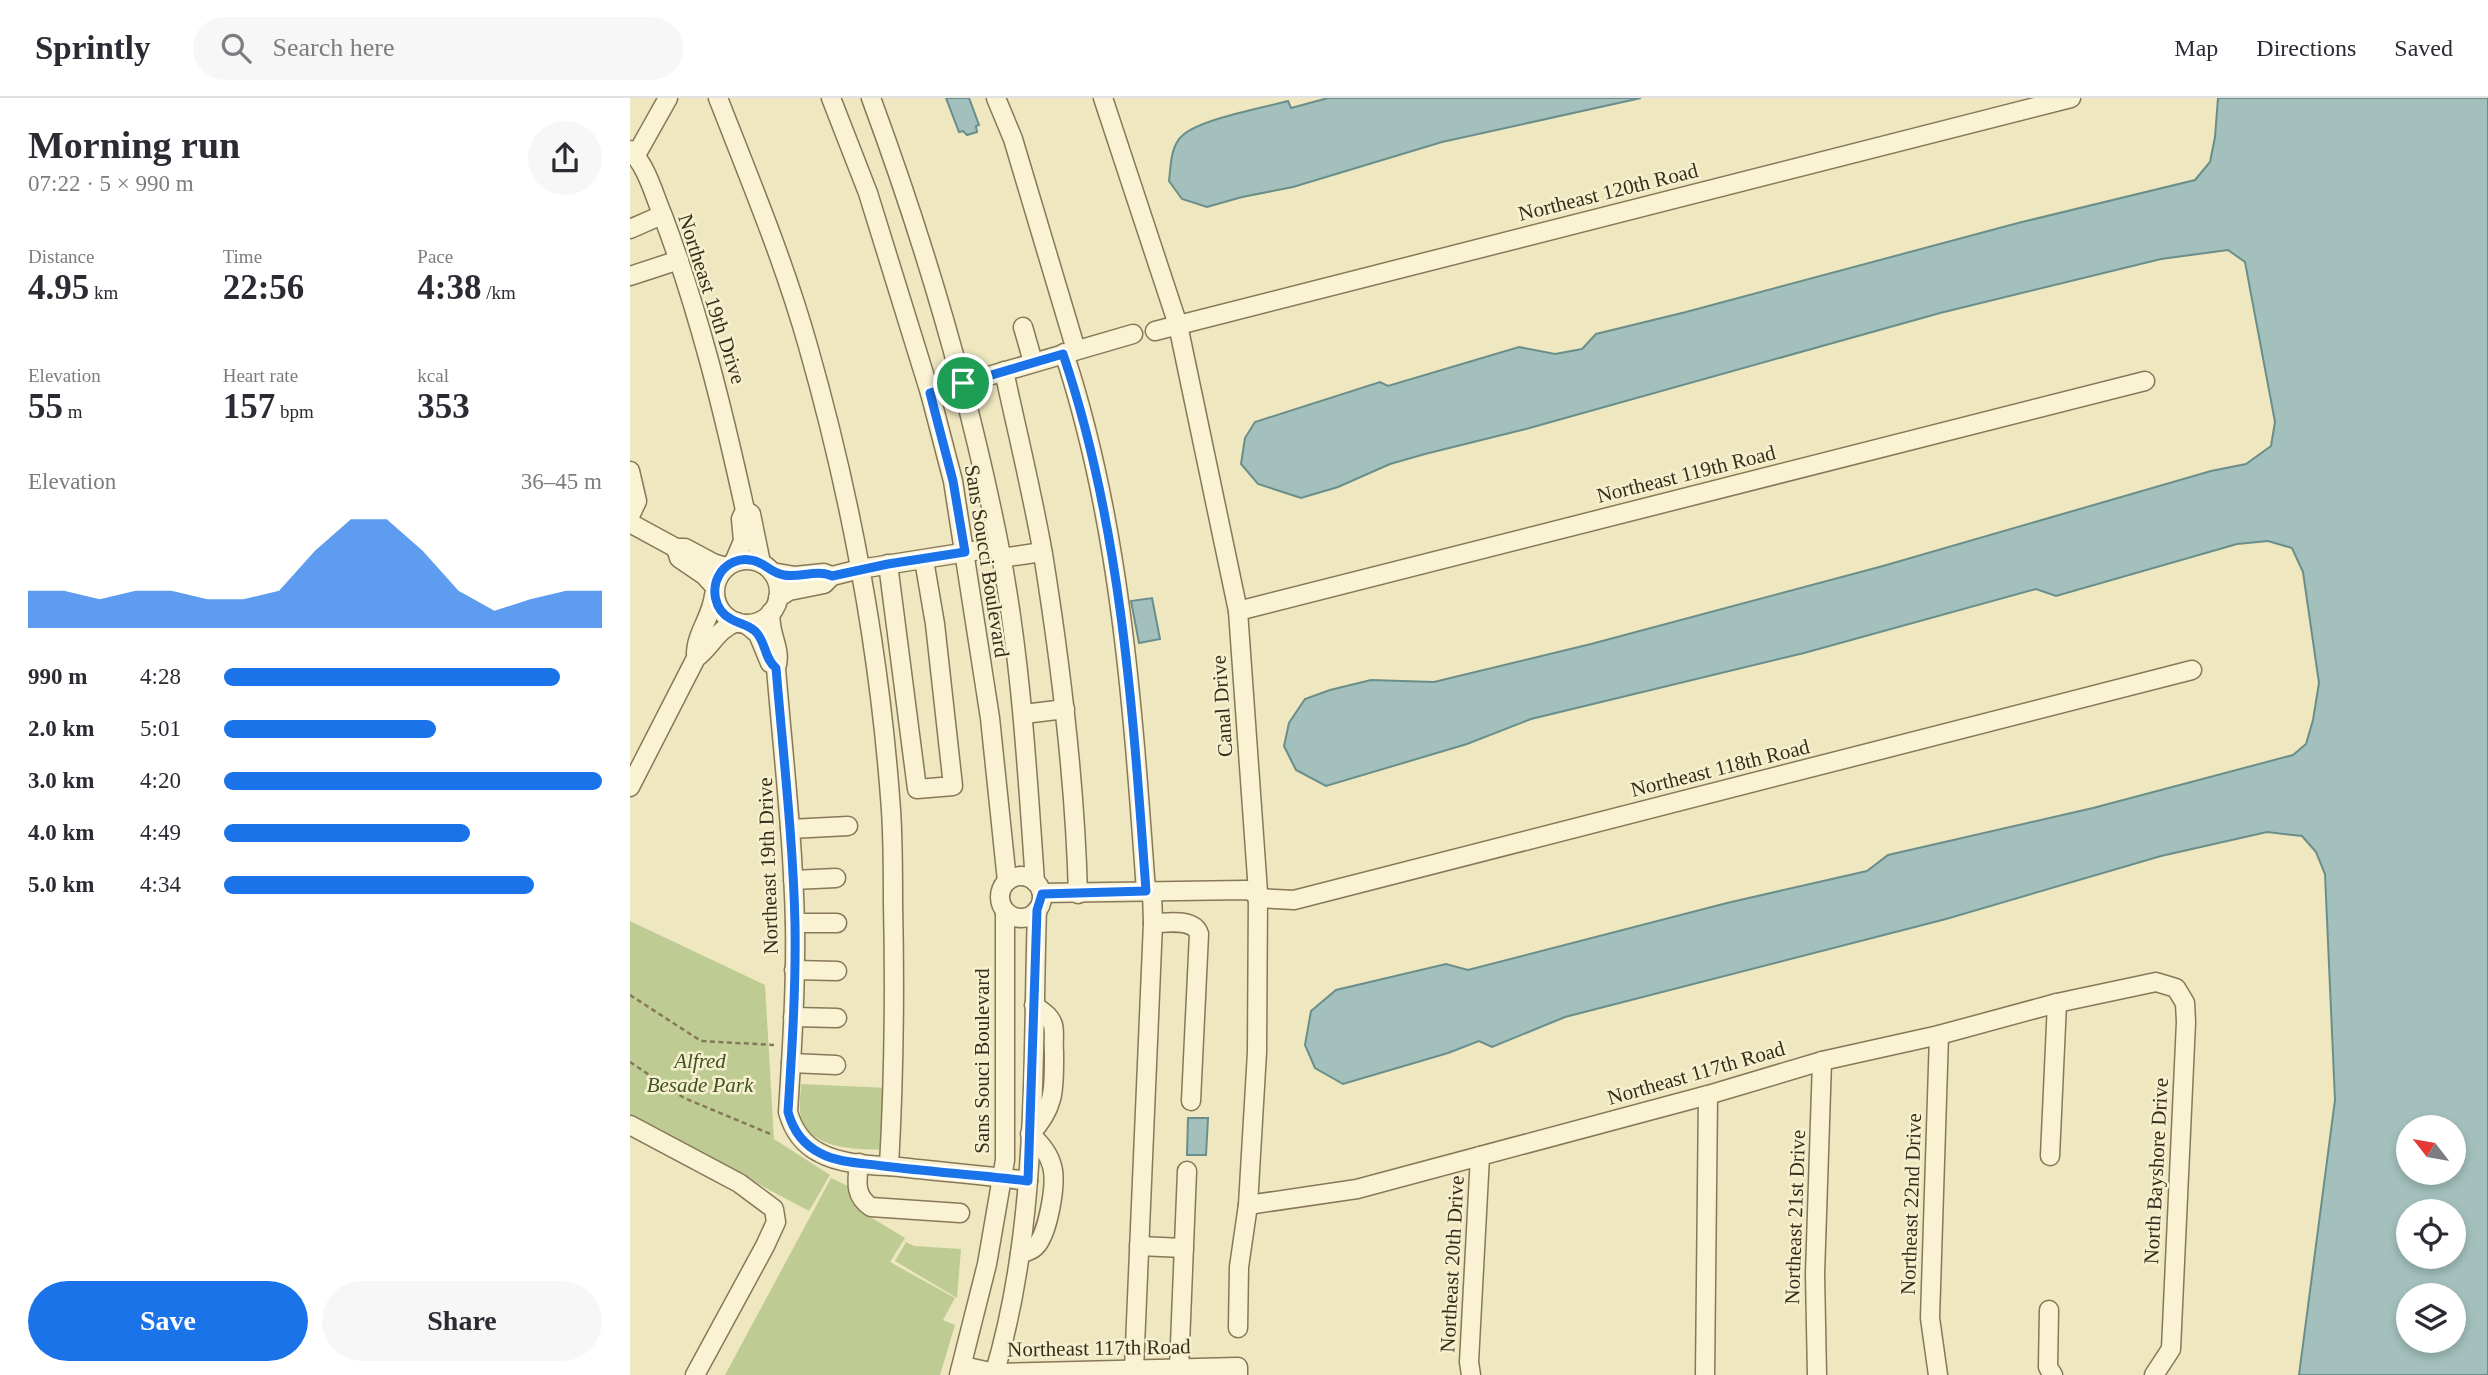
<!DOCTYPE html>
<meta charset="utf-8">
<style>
body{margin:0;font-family:Georgia,serif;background:#f7f7f7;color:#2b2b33;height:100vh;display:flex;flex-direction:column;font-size:26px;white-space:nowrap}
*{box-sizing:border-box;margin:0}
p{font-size:23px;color:#7c7c81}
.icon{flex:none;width:38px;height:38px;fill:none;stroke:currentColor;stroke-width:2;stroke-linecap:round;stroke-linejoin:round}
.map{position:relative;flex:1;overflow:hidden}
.side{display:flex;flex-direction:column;background:#fff;width:630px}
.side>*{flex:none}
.needle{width:46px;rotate:301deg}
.buttons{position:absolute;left:1766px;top:1017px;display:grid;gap:14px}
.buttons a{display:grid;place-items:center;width:70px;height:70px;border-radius:50%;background:#fff;box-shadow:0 4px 10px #0003;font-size:35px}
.pin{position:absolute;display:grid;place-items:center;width:60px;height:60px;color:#fff;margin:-30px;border:4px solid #fff;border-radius:50%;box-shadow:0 2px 7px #0007}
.round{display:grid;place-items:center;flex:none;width:74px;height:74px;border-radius:37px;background:#f7f7f7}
.headline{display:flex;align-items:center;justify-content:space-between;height:119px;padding:0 28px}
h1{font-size:38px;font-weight:600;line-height:52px}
.figures{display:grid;grid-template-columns:repeat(3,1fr);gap:10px;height:119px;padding:7px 28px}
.figures div{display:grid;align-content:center}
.figures b{font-size:35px;font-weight:600}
.figures small{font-size:19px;font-weight:400}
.figures p{font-size:19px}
.chart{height:196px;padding:14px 28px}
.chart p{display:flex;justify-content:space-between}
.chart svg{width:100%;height:126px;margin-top:7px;fill:#1a73e8;opacity:.7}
.action{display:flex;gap:14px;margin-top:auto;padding:14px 28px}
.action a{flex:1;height:80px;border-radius:42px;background:#1a73e8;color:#fff;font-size:28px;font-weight:600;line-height:80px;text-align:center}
.action a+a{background:#f7f7f7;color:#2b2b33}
ul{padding:0 28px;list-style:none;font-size:23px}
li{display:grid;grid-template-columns:112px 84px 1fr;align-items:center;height:52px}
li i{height:18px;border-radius:9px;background:#1a73e8}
header{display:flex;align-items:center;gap:42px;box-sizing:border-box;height:98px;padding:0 35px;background:#fff;border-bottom:2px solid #e1e1e2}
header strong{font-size:33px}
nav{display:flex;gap:38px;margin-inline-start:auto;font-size:24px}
.search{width:490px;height:63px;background:#f7f7f7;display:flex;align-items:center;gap:18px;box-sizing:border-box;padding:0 24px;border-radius:38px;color:#7c7c81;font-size:26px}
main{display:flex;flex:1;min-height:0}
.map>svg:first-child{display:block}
</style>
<header>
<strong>Sprintly</strong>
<div class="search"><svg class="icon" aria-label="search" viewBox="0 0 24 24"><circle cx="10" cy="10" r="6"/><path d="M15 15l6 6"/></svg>Search here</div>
<nav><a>Map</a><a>Directions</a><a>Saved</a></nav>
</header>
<main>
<section class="side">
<div class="headline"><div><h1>Morning run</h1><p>07:22 · 5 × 990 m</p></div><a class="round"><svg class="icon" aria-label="share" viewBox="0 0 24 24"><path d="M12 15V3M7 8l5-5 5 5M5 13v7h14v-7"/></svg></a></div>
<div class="figures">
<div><p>Distance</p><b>4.95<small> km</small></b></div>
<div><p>Time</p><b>22:56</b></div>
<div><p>Pace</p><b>4:38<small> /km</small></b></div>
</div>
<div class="figures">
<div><p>Elevation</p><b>55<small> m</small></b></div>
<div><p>Heart rate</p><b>157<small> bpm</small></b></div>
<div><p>kcal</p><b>353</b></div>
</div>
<div class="chart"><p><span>Elevation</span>36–45 m</p>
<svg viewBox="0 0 160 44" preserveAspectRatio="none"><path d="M0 44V31L10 31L20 34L30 31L40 31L50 34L60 34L70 31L80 17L90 6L100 6L110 17L120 31L130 38L140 34L150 31L160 31V44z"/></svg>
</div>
<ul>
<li><b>990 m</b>4:28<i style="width:89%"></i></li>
<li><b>2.0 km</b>5:01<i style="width:56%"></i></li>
<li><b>3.0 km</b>4:20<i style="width:100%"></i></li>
<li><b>4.0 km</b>4:49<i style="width:65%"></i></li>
<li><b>5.0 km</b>4:34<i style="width:82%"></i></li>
</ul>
<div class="action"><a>Save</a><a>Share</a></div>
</section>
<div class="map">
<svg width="1858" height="1277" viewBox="0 0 1858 1277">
<rect width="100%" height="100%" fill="#eee7c0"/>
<g fill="#becc94">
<path d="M0,823L135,887L144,1041L200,1077L179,1113L0,1018Z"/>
<path d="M171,986L259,990L255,1052C227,1051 175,1052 170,1014C169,1006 171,995 171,986Z"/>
<path d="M201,1080L222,1090L229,1112L275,1140L260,1164L325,1200L313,1222L325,1227L310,1277H95Z"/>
<path d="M276,1144L284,1148L331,1151L327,1200L265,1163Z"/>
</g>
<g fill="#a3c0bc" stroke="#6a8e8a" stroke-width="2" fill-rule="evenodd">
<path d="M316,0H339L349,27L346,28L347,34L337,37L333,33L329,34Z"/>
<path d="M698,0H1011L812,44L663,89L612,99L577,109L552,101L539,83C541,68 540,48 553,37C571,21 632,10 658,3L661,10Z"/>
<path d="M1588,0H1858V1277H1669L1705,1002L1695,776L1686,754L1672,738L1637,734L1531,758L1316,821L935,919L862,949L849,943L818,955L713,986L685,970L675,947L681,913L706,892L816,866L838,872L1097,805L1237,773L1258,757L1463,710L1663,657L1676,646L1683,622L1689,585L1673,474L1662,450L1638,443L1607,446L1426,498L1406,491L1174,555L901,621L837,646L696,688L666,672L654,648L659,625L675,601L700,592L741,582L804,584L961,546L1253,468L1581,373L1616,366L1641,348L1645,324L1615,164L1598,152L1531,161L1310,215L896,331L795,356L760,366L708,389L671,400L628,386L611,366L615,340L625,324L750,284L758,288L889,249L925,256L952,251L966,236L1056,214L1388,125L1565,82L1580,64L1585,39ZM1778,1029H1824V1074H1778ZM1778,1113H1824V1158H1778ZM1778,1197H1824V1242H1778Z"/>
<path d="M522,500L530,541L509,545L501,503Z"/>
<path d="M558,1020H578L576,1057H557Z"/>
</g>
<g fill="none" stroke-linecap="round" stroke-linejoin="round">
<g stroke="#877858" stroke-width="21">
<g id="minor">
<path d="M88,0C120,82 154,163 178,248C221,399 250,555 261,712C263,743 263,774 263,805C265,894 264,979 259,1068"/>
<path d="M201,0L238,95L300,295L323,383L360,620L377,783"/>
<path d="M241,0C295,146 339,295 369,447C391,558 397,671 405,784"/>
<path d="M366,0L383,41L446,252"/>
<path d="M473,0L548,227L608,513L628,794L627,954L618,1107L609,1169L608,1230"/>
<path d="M0,52C17,68 24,97 33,118C69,214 93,312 115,412L111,421L113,443L104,464"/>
<path d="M6,57L38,0"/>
<path d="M0,131L32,117"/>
<path d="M0,178L49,162"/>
<path d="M393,229L403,264"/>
<path d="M525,233L1441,0"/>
<path d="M434,255C491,428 503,613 516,793"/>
<path d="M374,273C387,333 402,394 413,456C431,568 445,682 448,796"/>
<path d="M300,295L503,236"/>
<path d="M0,373L7,403L0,418"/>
<path d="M115,412L121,416L131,465"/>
<path d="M0,425L46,450H55L83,465L96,469"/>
<path d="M46,450L49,460L74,477L85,489"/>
<path d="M371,460L412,454"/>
<circle cx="117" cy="494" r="32"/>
<path d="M258,466L287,691L323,688L305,526L294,462"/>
<path d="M142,474L165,478L194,475L199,477"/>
<path d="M148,500L159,493L194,486L202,478L230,471L369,449"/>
<path d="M608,513L1515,283"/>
<path d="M141,514C137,534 153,551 146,570C153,655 163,740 165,826C166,889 162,951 158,1014C163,1032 172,1046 190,1055C212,1067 244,1067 269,1069C312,1074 355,1077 398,1083"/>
<path d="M116,526L128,536L140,565"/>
<path d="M66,556C66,536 82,518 84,497"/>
<path d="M394,616L435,611"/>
<path d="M0,689L66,560C82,548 87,531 107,524"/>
<path d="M160,731L218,728"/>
<circle cx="391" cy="799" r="21"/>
<path d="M163,782L206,780"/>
<path d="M412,795L615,792L628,794"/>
<path d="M627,800L664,802L1562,572"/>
<path d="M165,825H207"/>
<path d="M523,825C538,825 564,820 569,836L561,1003"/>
<path d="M164,872L207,873"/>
<path d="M163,919L207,920"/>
<path d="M161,965L206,967"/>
<path d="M0,1027L109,1085L144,1111L146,1124L135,1148L65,1277"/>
<path d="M1420,1058L1427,905"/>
<path d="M229,1065C227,1083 224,1098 241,1109L330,1115"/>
<path d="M618,1107L727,1091L1078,997L1192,963L1309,937L1427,905L1526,884L1546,890L1555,905L1556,924L1541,1251L1524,1277"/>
<path d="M509,1148L554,1150"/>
<path d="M390,1156C395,1154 401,1153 405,1149C418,1137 427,1085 422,1068C419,1056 409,1044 400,1036C426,1009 424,989 424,954C423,946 425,934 423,927C420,917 411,913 404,907"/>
<path d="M1419,1212L1418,1269L1423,1277"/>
<path d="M333,1268L365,1275L608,1269V1277"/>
<path d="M504,1271L523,825L522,793"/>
<path d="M549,1271L557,1073"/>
<path d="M329,1277L357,1166L375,1062V813"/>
<path d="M364,1277C409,1127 402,966 407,812"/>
<path d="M841,1277L839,1264L850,1058"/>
<path d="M1075,1277L1078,997"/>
<path d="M1187,1277L1185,1176L1192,963"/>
<path d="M1308,1277L1300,1220L1309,937"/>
</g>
</g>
<g stroke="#877858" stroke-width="2.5" stroke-dasharray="5 3.5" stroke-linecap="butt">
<path d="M0,897L71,943L144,947"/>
<path d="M0,964L54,1000L143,1037"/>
</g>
<use href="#minor" stroke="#f9f3d3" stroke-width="18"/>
</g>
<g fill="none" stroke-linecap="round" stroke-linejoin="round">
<g stroke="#fff" stroke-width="14">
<path id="route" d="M433,256C491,427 503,614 516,793L412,796L407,812L398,1083C350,1077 301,1074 253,1068C233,1065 208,1065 190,1055C172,1046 163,1032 158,1014C162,951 166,889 165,826C163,740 153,655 146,570C134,561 136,543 125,533C117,526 109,526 101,521C84,512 80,490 91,474C98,465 109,460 120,462C134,463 140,475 154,477C169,480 187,471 202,478L258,466L335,454L323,383L300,295Z"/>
</g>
<use href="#route" stroke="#1a73e8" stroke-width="9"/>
</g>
<g text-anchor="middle" stroke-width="5" stroke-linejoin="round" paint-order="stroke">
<g font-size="21" fill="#372d1c" stroke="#f6f0cf">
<text transform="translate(978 94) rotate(-14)" y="7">Northeast 120th Road</text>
<text transform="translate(82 201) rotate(72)" y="7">Northeast 19th Drive</text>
<text transform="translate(1056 376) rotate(-14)" y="7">Northeast 119th Road</text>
<text transform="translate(357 463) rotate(81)" y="7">Sans Soucci Boulevard</text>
<text transform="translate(592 608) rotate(-94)" y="7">Canal Drive</text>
<text transform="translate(1090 670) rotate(-14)" y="7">Northeast 118th Road</text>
<text transform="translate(138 768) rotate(-92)" y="7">Northeast 19th Drive</text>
<text transform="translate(352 963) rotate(-90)" y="7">Sans Souci Boulevard</text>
<text transform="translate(1066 975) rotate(-16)" y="7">Northeast 117th Road</text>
<text transform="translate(1526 1073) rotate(-87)" y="7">North Bayshore Drive</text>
<text transform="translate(1281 1106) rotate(-88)" y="7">Northeast 22nd Drive</text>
<text transform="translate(1165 1119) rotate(-88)" y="7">Northeast 21st Drive</text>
<text transform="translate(822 1166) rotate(-87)" y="7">Northeast 20th Drive</text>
<text transform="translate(469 1250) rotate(-1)" y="7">Northeast 117th Road</text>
</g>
<g font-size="21" font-style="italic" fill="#405323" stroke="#f6f0cf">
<text x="70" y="970">Alfred<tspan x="70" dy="24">Besade Park</tspan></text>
</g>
</g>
</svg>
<div class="buttons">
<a><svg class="needle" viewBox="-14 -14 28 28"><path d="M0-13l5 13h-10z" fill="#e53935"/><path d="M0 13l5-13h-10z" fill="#7c7c81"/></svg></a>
<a><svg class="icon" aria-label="locate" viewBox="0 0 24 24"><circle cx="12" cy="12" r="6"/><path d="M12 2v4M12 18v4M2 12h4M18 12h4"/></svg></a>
<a><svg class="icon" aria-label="layers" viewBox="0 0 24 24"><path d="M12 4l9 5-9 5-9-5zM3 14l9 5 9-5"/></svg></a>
</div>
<div class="pin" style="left:333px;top:285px;background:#1e9e55"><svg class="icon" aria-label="arrive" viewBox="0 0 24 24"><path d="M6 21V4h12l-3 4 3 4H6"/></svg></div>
</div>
</main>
